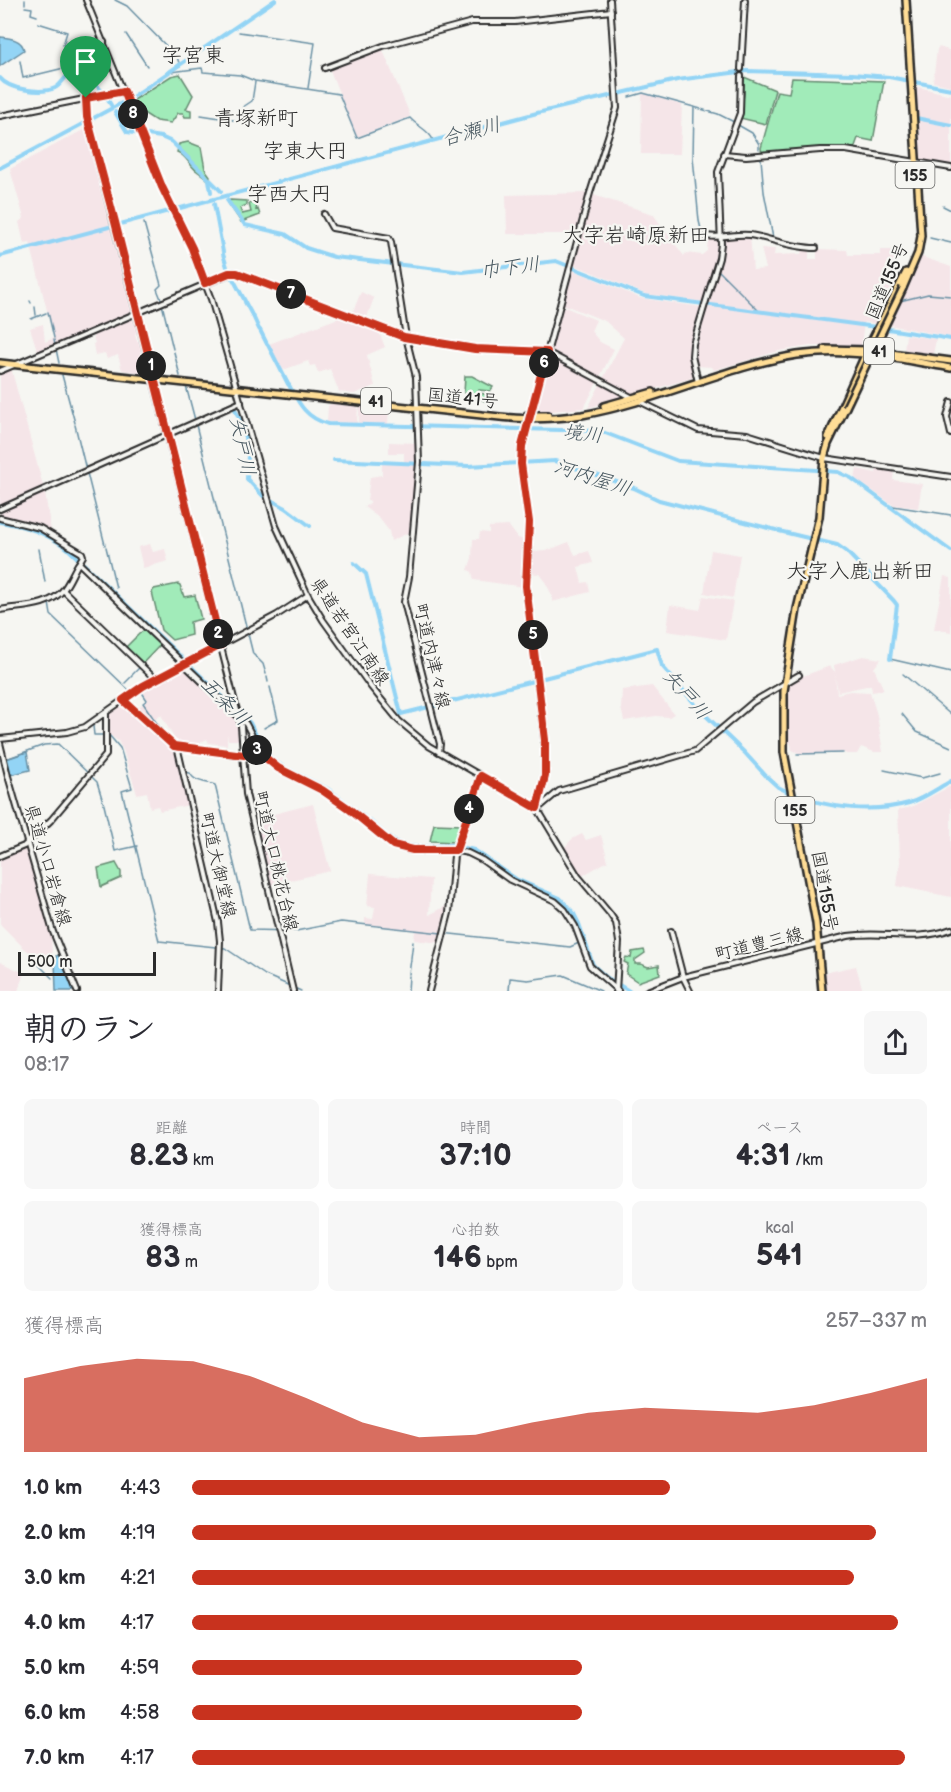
<!DOCTYPE html>
<html lang="ja">
<meta charset="utf-8">
<style>
body{margin:0;font-family:"Balsamiq Sans","Klee One",sans-serif;background:#f7f7f7;color:#2b2b33;height:100vh;display:flex;flex-direction:column;font-size:22px;white-space:nowrap}
*{box-sizing:border-box;margin:0}
p{font-size:20px;color:#7c7c81}
.icon{flex:none;width:33px;height:33px;fill:none;stroke:currentColor;stroke-width:2;stroke-linecap:round;stroke-linejoin:round}
.map{position:relative;height:991px;overflow:hidden}
.details{display:flex;flex-direction:column;background:#fff;flex:1}
.details>*{flex:none}
.scale{position:absolute;left:18px;bottom:15px;width:138px;box-sizing:border-box;padding-left:6px;border:3px solid #2b2b2b;border-top:0;font-size:16px;line-height:21px;white-space:nowrap;color:#2b2b2b;-webkit-text-stroke:4px #f6f6f2;paint-order:stroke}
.pin{position:absolute;display:grid;place-items:center;width:51px;height:51px;color:#fff;margin:-62px -26px;border-radius:50% 50% 50% 0;rotate:-45deg;box-shadow:0 0 6px #0007}
.pin .icon{rotate:45deg}
.km{position:absolute;width:30px;height:30px;margin:-15px;border-radius:50%;background:#222;color:#fff;font-size:16px;line-height:30px;text-align:center}
.round{display:grid;place-items:center;flex:none;width:63px;height:63px;border-radius:9px;background:#f7f7f7}
.headline{display:flex;align-items:center;justify-content:space-between;height:102px;padding:0 24px}
h1{font-size:33px;font-weight:800;line-height:45px}
.metrics{display:grid;grid-template-columns:repeat(3,1fr);gap:9px;height:102px;padding:6px 24px}
.metrics div{display:grid;align-content:center;border-radius:9px;background:#f7f7f7;text-align:center}
.metrics b{font-size:30px;font-weight:800}
.metrics small{font-size:16px;font-weight:400}
.metrics p{font-size:16px}
.chart{height:168px;padding:12px 24px}
.chart p{display:flex;justify-content:space-between}
.chart svg{width:100%;height:108px;margin-top:6px;fill:#c8321e;opacity:.7}
ul{padding:0 24px;list-style:none;font-size:20px}
li{display:grid;grid-template-columns:96px 72px 1fr;align-items:center;height:45px}
li i{height:15px;border-radius:8px;background:#c8321e}
.map>svg:first-child{display:block}
</style>
<div class="map">
<svg width="951" height="991" viewBox="0 0 951 991">
<rect width="100%" height="100%" fill="#f6f6f2"/>
<filter id="ink" filterUnits="userSpaceOnUse"><feTurbulence type="fractalNoise" baseFrequency=".0167" numOctaves="2"/><feDisplacementMap in="SourceGraphic" scale="12" xChannelSelector="R" yChannelSelector="G"/><feConvolveMatrix kernelMatrix="1 2 1 2 8 2 1 2 1" color-interpolation-filters="sRGB"/></filter>
<g filter="url(#ink)">
<g fill="#f5e5e8">
<path d="M939,47L951,51V86L933,82L937,49Z"/>
<path d="M382,48L410,115L409,117L357,137L329,68Z"/>
<path d="M914,86L951,95V166L919,159Z"/>
<path d="M642,93L682,105L680,154H641Z"/>
<path d="M87,128L135,311L38,353L30,328L43,324L45,342L54,338L30,243L24,244L19,222L24,218L10,169Z"/>
<path d="M587,193L653,214L684,256L686,253L702,255L707,251L708,238L719,239L718,255L704,302L645,294L572,264L580,234H507L506,195Z"/>
<path d="M750,236L753,270L766,269L761,248L775,249L774,255L801,254L802,249H809V259H817V249L847,250L848,255H880L881,250H893L895,275L900,276L897,290L879,324L864,322L861,346H810L779,351L714,370L712,367L696,366L693,356L695,338L719,265L722,239L724,237Z"/>
<path d="M920,256L951,267V337L889,325L912,279Z"/>
<path d="M571,269L640,298L701,307L691,339L690,353L694,374L692,378L588,408L624,338L605,321L560,303Z"/>
<path d="M361,292L374,298L367,317L380,322L378,327L351,316Z"/>
<path d="M560,305L596,320L591,331L600,342L614,349L584,408L531,413Z"/>
<path d="M135,314L140,332L135,334L137,341L143,340L146,351L140,352L141,357L147,356L149,374L122,370L118,355L107,359L105,353L95,355L93,344L95,343L92,333Z"/>
<path d="M344,316L378,330L385,347L367,355L375,386L354,394L339,392L330,369L318,373L315,365L310,366L308,361L283,370L269,344Z"/>
<path d="M906,335L936,339L933,355L904,351Z"/>
<path d="M11,368L45,493L51,531L27,521L0,516V373Z"/>
<path d="M334,402L358,405L357,423L327,422L328,406Z"/>
<path d="M359,405L389,408L388,424L359,423Z"/>
<path d="M389,442L418,443V462H404V453H389Z"/>
<path d="M382,463L418,465L412,531L391,541L389,531L379,518L364,507L371,502L367,500L370,477L382,475Z"/>
<path d="M877,467L894,470L893,480L922,484L918,508L893,505L855,479L857,469L876,473Z"/>
<path d="M509,526L518,538L527,541L525,587L474,580L472,572L468,570L472,558L473,539H479L480,532L489,533V527Z"/>
<path d="M569,542L575,555L589,551L593,563L578,567L582,583L588,582L590,592L552,602V595L543,578L539,574L527,573L529,552L546,551Z"/>
<path d="M150,544L153,552L165,549L168,561L143,568L138,547Z"/>
<path d="M711,550L740,555L733,598L704,593Z"/>
<path d="M944,576L951,578V632L934,629Z"/>
<path d="M703,596L733,601L726,640L667,631L670,605L700,610Z"/>
<path d="M863,656L881,659L874,668L884,690L872,692L871,685L838,692L835,675L837,694L850,691L870,692L877,715L883,752H874L861,747L857,754H846L845,753L801,754L792,750L791,744L785,740L788,685L790,681L830,666L835,672L834,665Z"/>
<path d="M182,667L185,668L236,716L240,727V740H228L227,734V745L209,743L207,739L192,747L178,745L161,715L150,723L136,709L148,700L141,690Z"/>
<path d="M652,686L674,714L669,717L656,716L624,721L621,708L622,690Z"/>
<path d="M126,705L176,748L189,805L160,811L158,806L150,808L147,792L137,794L123,750L118,741L109,734L108,715L119,706L123,709Z"/>
<path d="M951,786V897L897,886L900,862L898,810L911,807Z"/>
<path d="M313,804L330,871L270,885L254,819Z"/>
<path d="M582,834L586,840L601,835L608,861L580,877L564,848L572,839Z"/>
<path d="M21,850H27L51,932L52,955L39,959L25,949L0,924V857Z"/>
<path d="M370,874L431,879L429,915L450,904L441,943L414,940L415,930L365,925V918L373,919L375,907L367,906Z"/>
<path d="M0,962L24,973L18,991H0Z"/>
<path d="M856,966L863,991H825L824,973Z"/>
</g>
<g fill="#a1ebb9" stroke="#668b72" stroke-width="1.5">
<path d="M180,74L193,95L186,109L191,110V117H185L183,113H178L171,123L156,121L131,105V102L171,76Z"/>
<path d="M744,77L775,90L766,124L740,118L744,94Z"/>
<path d="M792,78L884,81L873,141L858,138L854,149L821,148L762,155L761,148L777,91L789,93Z"/>
<path d="M188,142L201,147L205,169L210,176L209,181C205,176 201,174 197,171C189,165 186,155 177,152L179,144Z"/>
<path d="M230,200L247,201V205L240,208L242,214L251,212L249,204L254,202L257,204L256,210L258,209L260,215L241,222L228,203Z"/>
<path d="M465,376H472L493,387L490,391L479,390V393L488,395L489,400L488,402L464,393Z"/>
<path d="M178,584L180,585L184,597L195,595L201,619L190,622L191,635L172,640L161,630L152,592L154,589Z"/>
<path d="M146,629L161,644L143,663L126,647L140,633Z"/>
<path d="M434,824L462,825L456,842L430,841Z"/>
<path d="M116,863L121,872V878L101,887L98,868Z"/>
<path d="M644,950L645,953L635,960V964H641L648,967L659,965L660,974L638,982L626,974L628,964L624,962L626,957L631,958L632,952Z"/>
</g>
<g fill="#93d4f5" stroke="#6990a4" stroke-width="1.5">
<path d="M0,37C10,38 22,39 24,50L0,66Z"/>
<path d="M27,752L30,770L10,775L6,759Z"/>
<path d="M59,955L75,991H56L55,960L56,956Z"/>
</g>
<g fill="none" stroke-linecap="round" stroke-linejoin="round">
<g stroke="#6990a4" stroke-width="1.5">
<path d="M25,0V4"/>
<path d="M115,0L127,6L177,57L180,66"/>
<path d="M25,7L32,8L31,14L37,16"/>
<path d="M38,23L67,32L63,45L84,52L82,63"/>
<path d="M239,32L315,43L308,88"/>
<path d="M126,34L147,66"/>
<path d="M20,61L23,78L64,68"/>
<path d="M171,72L202,68L203,72L240,75L255,81L339,94L357,138L410,118C417,126 430,131 433,140"/>
<path d="M609,96V99"/>
<path d="M629,97L643,93L694,107L693,157L699,221L702,233"/>
<path d="M694,107L718,114L734,122"/>
<path d="M201,115L239,121L243,107L252,101L255,82"/>
<path d="M738,125L752,133L759,144V149"/>
<path d="M761,159L764,192L773,238"/>
<path d="M943,206L951,210"/>
<path d="M144,223L161,285L157,289L161,299"/>
<path d="M930,238L951,243"/>
<path d="M718,270L759,311"/>
<path d="M30,301L31,303"/>
<path d="M900,301L928,294L951,296"/>
<path d="M162,304L173,349"/>
<path d="M35,307L36,315"/>
<path d="M48,312L54,338"/>
<path d="M31,319L46,313"/>
<path d="M54,340L55,345"/>
<path d="M56,349L59,363"/>
<path d="M174,352L180,376"/>
<path d="M62,375L75,423"/>
<path d="M186,386L195,420"/>
<path d="M75,425L86,470"/>
<path d="M196,425L253,654L263,664L266,674"/>
<path d="M87,473L105,545"/>
<path d="M893,506L951,515"/>
<path d="M106,547L116,588"/>
<path d="M39,549L45,582"/>
<path d="M49,603L51,615L134,695L141,691L147,700L143,703L167,738"/>
<path d="M890,659L951,673"/>
<path d="M903,674L951,715"/>
<path d="M132,675L140,667"/>
<path d="M267,677L268,682"/>
<path d="M125,683L132,676"/>
<path d="M902,714L917,732L951,747"/>
<path d="M93,726L94,735H109L120,748L132,788L122,791L159,941L225,948L265,975L290,986"/>
<path d="M264,728L278,720L270,687"/>
<path d="M797,754L843,753"/>
<path d="M6,759L44,745L58,744L97,782L104,805L115,851L137,846"/>
<path d="M884,770L922,778L940,773"/>
<path d="M185,772L190,773C194,782 206,782 215,785L250,930L296,931L341,922L570,947L579,943"/>
<path d="M411,958L413,942"/>
<path d="M34,960L52,978"/>
<path d="M409,974L411,959"/>
<path d="M294,988L301,991"/>
<path d="M408,991L409,976"/>
<path d="M509,991L510,978L528,980L563,975L601,991"/>
</g>
<g stroke="#93d4f5" stroke-width="4">
<path d="M0,78C9,90 42,94 55,88C61,85 64,78 69,74C88,70 103,91 111,105"/>
<path d="M115,112L127,132L161,137L172,142L221,191"/>
<path d="M916,118L951,125"/>
<path d="M0,168L131,98L275,0"/>
<path d="M209,180L211,192"/>
<path d="M227,200L245,225L285,234L306,248L334,257L463,272L556,261L644,296L876,327"/>
<path d="M214,204L223,252"/>
<path d="M223,254L227,267"/>
<path d="M0,256L537,113L677,80L747,71L852,74L889,77L951,89"/>
<path d="M231,275L245,301"/>
<path d="M245,302L252,315"/>
<path d="M253,316L259,329"/>
<path d="M888,329L951,339"/>
<path d="M260,330L267,344"/>
<path d="M268,345L288,384"/>
<path d="M289,385C299,404 306,418 328,424L600,431L678,461L817,470"/>
<path d="M234,407L243,427L248,454L247,479L263,496L286,508L310,526"/>
<path d="M334,460L468,466L555,461L634,488L659,500L776,530"/>
<path d="M825,471L838,472L851,478L951,551"/>
<path d="M0,522C26,526 46,533 67,548L250,723L264,751L273,760L285,768L328,789L365,817"/>
<path d="M779,531L837,545L847,552L894,601L897,605L890,659"/>
<path d="M354,563L366,574L401,714L537,680"/>
<path d="M540,679L657,649L662,666L702,712L744,752L766,776L778,787L788,792"/>
<path d="M794,794C829,809 873,813 909,803C923,799 938,788 951,781"/>
<path d="M369,820L389,838L402,845L419,847L452,845L474,850L516,879L560,898L573,912L579,924L593,965L606,977L629,991"/>
</g>
<g stroke="#2b2b2b" stroke-width="8">
<g id="secondary">
<path d="M86,0L162,187L191,247L211,299L276,526L308,595L323,620L371,687L399,721L429,746L537,808L578,876L610,914L616,923L619,942L616,991"/>
<path d="M104,42C90,50 84,98 86,114L241,726L246,794L293,991"/>
<path d="M325,68L383,46L472,22H515L611,11"/>
<path d="M741,69L745,0"/>
<path d="M0,116L124,91"/>
<path d="M724,154L746,156L820,150H846L951,168"/>
<path d="M324,214L332,228L389,238L391,242L406,337L416,377L419,462L409,577L404,602L440,744L439,752"/>
<path d="M702,235C717,240 734,233 750,235C773,239 793,248 816,248"/>
<path d="M0,371L234,272L402,336L475,349L547,352L633,398"/>
<path d="M698,382L692,356L693,344L719,258L721,244L718,172L740,113L741,76"/>
<path d="M639,401L698,430L747,434L824,458L951,477"/>
<path d="M951,402L947,417L951,434"/>
<path d="M0,509L241,402"/>
<path d="M0,518L40,528L82,553L83,556L79,563L246,724L259,749"/>
<path d="M63,590L155,679"/>
<path d="M0,610C21,606 49,608 64,589C70,581 73,572 78,564"/>
<path d="M123,700L174,746L244,755L259,749L267,759L277,768L323,791L348,808L391,844L409,850L447,849L468,853L482,860L510,880L555,901L565,910L575,926L590,966L618,991"/>
<path d="M0,739L67,732L85,727L143,686L277,615L308,595"/>
<path d="M0,743L8,776L53,932L77,991"/>
<path d="M177,746L218,922L220,941L218,991"/>
<path d="M540,807L559,791L695,751L753,702L799,675"/>
<path d="M537,808L544,781L545,748L526,584L529,522L521,468V450L590,193L617,108L610,0"/>
<path d="M0,856L24,846L51,820L106,755V714"/>
<path d="M671,931L683,977L690,991"/>
<path d="M429,991L449,913L454,855L481,776"/>
<path d="M647,991L683,977L848,936C884,930 914,943 951,929"/>
</g>
</g>
<g stroke="#2b2b2b" stroke-width="10">
<g id="highway">
<path d="M903,288L918,253L921,236L906,0"/>
<path d="M825,349L868,350L951,361"/>
<path d="M0,363L500,417C528,420 555,419 582,415C656,402 724,367 797,355C849,347 900,359 951,368"/>
<path d="M604,406L653,392"/>
<path d="M527,415H548"/>
<path d="M828,437L870,344L906,272"/>
<path d="M822,991L816,923L784,752V691L797,609L819,517L824,458L828,444L846,407"/>
</g>
</g>
<use href="#secondary" stroke="#f6f6f2" stroke-width="4"/>
<use href="#highway" stroke="#ffdd96" stroke-width="5"/>
<g stroke="#2b2b2b" stroke-width="10" stroke-linecap="butt">
<path id="highway-bridge" d="M846,407L903,288"/>
</g>
<use href="#highway-bridge" stroke="#ffdd96" stroke-width="5"/>
</g>
</g>
<g fill="none" stroke-linecap="round" stroke-linejoin="round" filter="url(#ink)">
<g stroke="#fff" stroke-width="12">
<path id="route" d="M124,91L162,187L192,248L205,283L229,273H237L404,337L475,349L547,352L522,446L521,464L529,522L526,586L545,740V776L537,808L481,776L456,850H413L393,845L348,808L322,790L278,768L267,759L259,749L244,755L174,746L123,700L143,686L221,645L115,222L87,117L86,98Z"/>
</g>
<use href="#route" stroke="#c8321e" stroke-width="8"/>
</g>
<g text-anchor="middle" stroke-width="4.5" stroke-linejoin="round" paint-order="stroke">
<g fill="#f6f6f2" stroke="#686867" stroke-width="1.5">
<rect x="895.5" y="162" width="39" height="26" rx="4.5"/>
<rect x="864" y="338" width="30" height="26" rx="4.5"/>
<rect x="361" y="388" width="30" height="26" rx="4.5"/>
<rect x="775.5" y="797" width="39" height="26" rx="4.5"/>
</g>
<g font-size="16" font-weight="bold" fill="#2b2b2b">
<text x="915" y="181">155</text>
<text x="879" y="357">41</text>
<text x="376" y="407">41</text>
<text x="795" y="816">155</text>
</g>
<g font-size="18" fill="#2b2b2b" stroke="#f6f6f2">
<text transform="translate(887 281) rotate(-67)" y="6">国道155号</text>
<text transform="translate(463 398) rotate(6)" y="6">国道41号</text>
<text transform="translate(350 631) rotate(56)" y="6">県道若宮江南線</text>
<text transform="translate(432 656) rotate(77)" y="6">町道内津々線</text>
<text transform="translate(276 861) rotate(77)" y="6">町道大口桃花台線</text>
<text transform="translate(48 865) rotate(74)" y="6">県道小口岩倉線</text>
<text transform="translate(218 865) rotate(77)" y="6">町道大御堂線</text>
<text transform="translate(825 891) rotate(80)" y="6">国道155号</text>
<text transform="translate(759 944) rotate(-14)" y="6">町道豊三線</text>
</g>
<g font-size="20" font-style="italic" fill="#45555e" stroke="#f6f6f2">
<text transform="translate(471 131) rotate(-15)" y="7">合瀬川</text>
<text transform="translate(510 267) rotate(-7)" y="7">巾下川</text>
<text transform="translate(583 433) rotate(6)" y="7">境川</text>
<text transform="translate(243 446) rotate(78)" y="7">矢戸川</text>
<text transform="translate(593 477) rotate(18)" y="7">河内屋川</text>
<text transform="translate(687 694) rotate(49)" y="7">矢戸川</text>
<text transform="translate(226 701) rotate(45)" y="7">五条川</text>
</g>
<g font-size="21" fill="#2b2b2b" stroke="#f6f6f2">
<text x="193" y="62">字宮東</text>
<text x="256" y="125">青塚新町</text>
<text x="305" y="158">字東大円</text>
<text x="289" y="201">字西大円</text>
<text x="636" y="242">大字岩崎原新田</text>
<text x="860" y="578">大字入鹿出新田</text>
</g>
</g>
</svg>
<div class="scale">500 m</div>
<div class="pin" style="left:86px;top:98px;background:#1e9e55"><svg class="icon" aria-label="arrive" viewBox="0 0 24 24"><path d="M6 21V4h12l-3 4 3 4H6"/></svg></div>
<b class="km" style="left:151px;top:366px">1</b>
<b class="km" style="left:218px;top:634px">2</b>
<b class="km" style="left:257px;top:750px">3</b>
<b class="km" style="left:469px;top:809px">4</b>
<b class="km" style="left:533px;top:635px">5</b>
<b class="km" style="left:544px;top:363px">6</b>
<b class="km" style="left:291px;top:294px">7</b>
<b class="km" style="left:133px;top:114px">8</b>
</div>
<section class="details">
<div class="headline"><div><h1>朝のラン</h1><p>08:17</p></div><a class="round"><svg class="icon" aria-label="share" viewBox="0 0 24 24"><path d="M12 15V3M7 8l5-5 5 5M5 13v7h14v-7"/></svg></a></div>
<div class="metrics">
<div><p>距離</p><b>8.23<small> km</small></b></div>
<div><p>時間</p><b>37:10</b></div>
<div><p>ペース</p><b>4:31<small> /km</small></b></div>
</div>
<div class="metrics">
<div><p>獲得標高</p><b>83<small> m</small></b></div>
<div><p>心拍数</p><b>146<small> bpm</small></b></div>
<div><p>kcal</p><b>541</b></div>
</div>
<div class="chart"><p><span>獲得標高</span>257–337 m</p>
<svg viewBox="0 0 160 44" preserveAspectRatio="none"><path d="M0 44V14L10 9L20 6L30 7L40 13L50 22L60 32L70 38L80 37L90 32L100 28L110 26L120 27L130 28L140 25L150 20L160 14V44z"/></svg>
</div>
<ul>
<li><b>1.0 km</b>4:43<i style="width:65%"></i></li>
<li><b>2.0 km</b>4:19<i style="width:93%"></i></li>
<li><b>3.0 km</b>4:21<i style="width:90%"></i></li>
<li><b>4.0 km</b>4:17<i style="width:96%"></i></li>
<li><b>5.0 km</b>4:59<i style="width:53%"></i></li>
<li><b>6.0 km</b>4:58<i style="width:53%"></i></li>
<li><b>7.0 km</b>4:17<i style="width:97%"></i></li>
</ul>
</section>
